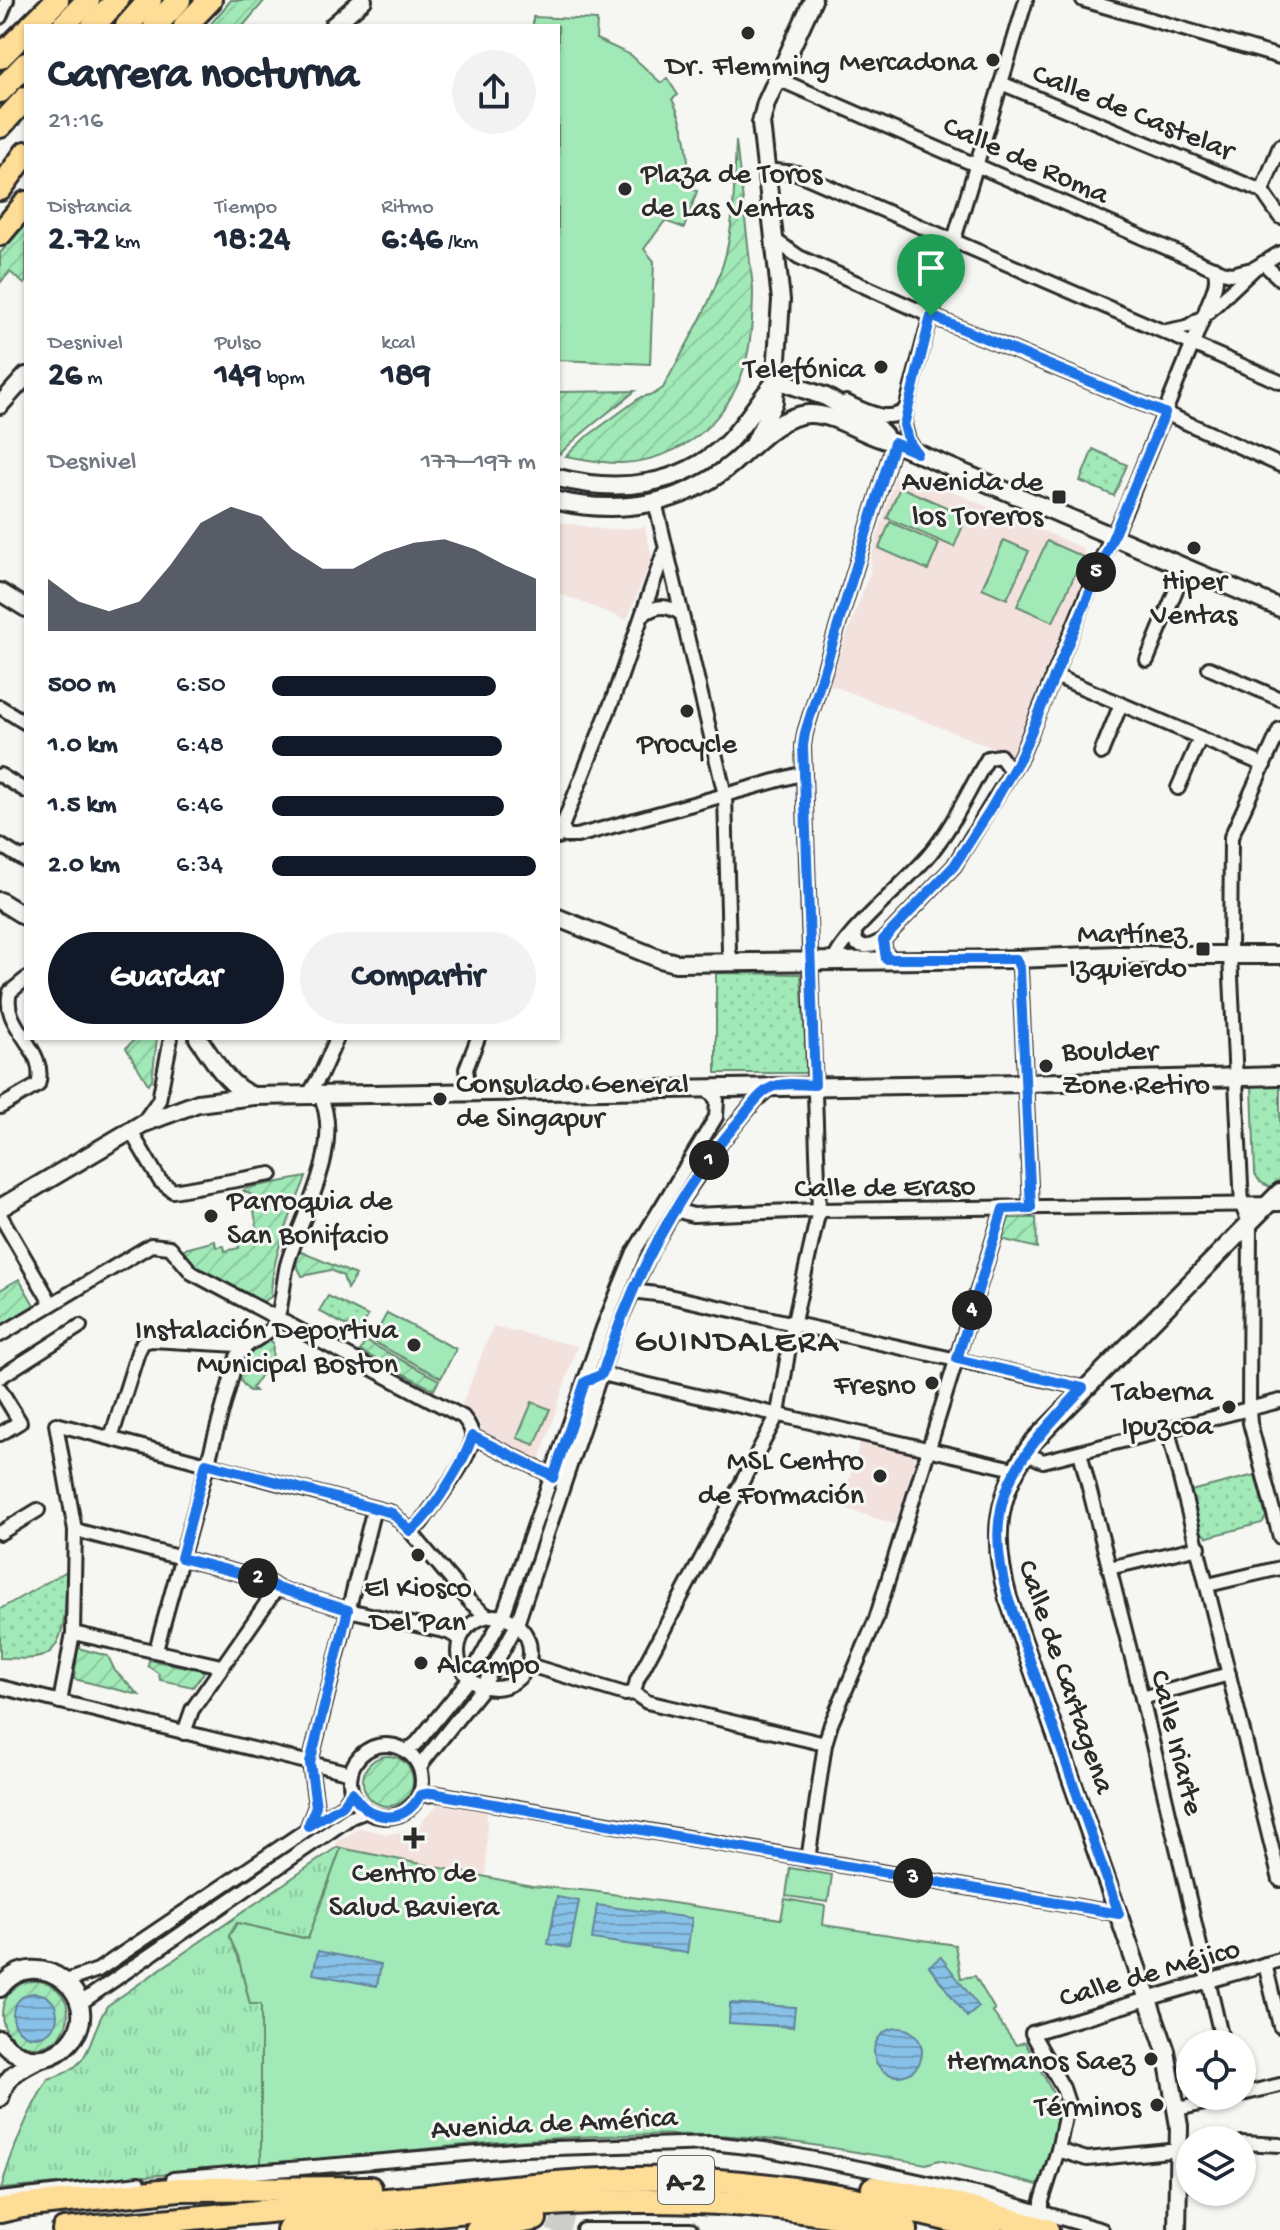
<!DOCTYPE html>
<html lang="es">
<meta charset="utf-8">
<style>
body{margin:0;font-family:"Gochi Hand",sans-serif;background:#f2f2f3;color:#1f2937;height:100vh;display:flex;flex-direction:column;font-size:30px;white-space:nowrap}
*{box-sizing:border-box;margin:0}
p{font-size:26px;color:#747a83}
.icon{flex:none;width:44px;height:44px;fill:none;stroke:currentColor;stroke-width:2;stroke-linecap:round;stroke-linejoin:round}
.map{position:relative;flex:1;overflow:hidden}
.details{position:absolute;left:24px;top:24px;width:536px;height:1016px;display:flex;flex-direction:column;background:#fff;border-radius:0px;box-shadow:0 2px 6px #0004}
.details>*{flex:none}
.controls{position:absolute;left:1176px;top:2030px;display:grid;gap:16px}
.controls a{display:grid;place-items:center;width:80px;height:80px;border-radius:50%;background:#fff;box-shadow:0 2px 6px #0004;font-size:40px}
.pin{position:absolute;display:grid;place-items:center;width:68px;height:68px;color:#fff;margin:-82px -34px;border-radius:50% 50% 50% 0;rotate:-45deg;box-shadow:0 0 8px #0007}
.pin .icon{rotate:45deg}
.km{position:absolute;width:40px;height:40px;margin:-20px;border-radius:50%;background:#222;color:#fff;font-size:22px;line-height:40px;text-align:center}
.round{display:grid;place-items:center;flex:none;width:84px;height:84px;border-radius:42px;background:#f2f2f3}
.overview{display:flex;align-items:center;justify-content:space-between;height:136px;padding:0 24px}
h1{font-size:44px;font-weight:700;line-height:60px}
.metrics{display:grid;grid-template-columns:repeat(3,1fr);gap:12px;height:136px;padding:8px 24px}
.metrics div{display:grid;align-content:center}
.metrics b{font-size:34px;font-weight:700}
.metrics small{font-size:22px;font-weight:400}
.metrics p{font-size:22px}
.chart{height:224px;padding:16px 24px}
.chart p{display:flex;justify-content:space-between}
.chart svg{width:100%;height:144px;margin-top:8px;fill:#111827;opacity:.7}
.primary-button{display:flex;gap:16px;margin-top:auto;padding:16px 24px}
.primary-button a{flex:1;height:92px;border-radius:48px;background:#111827;color:#fff;font-size:32px;font-weight:700;line-height:92px;text-align:center}
.primary-button a+a{background:#f2f2f3;color:#1f2937}
ul{padding:0 24px;list-style:none;font-size:26px}
li{display:grid;grid-template-columns:128px 96px 1fr;align-items:center;height:60px}
li i{height:20px;border-radius:10px;background:#111827}
.map>svg:first-child{display:block}
</style>
<div class="map">
<svg width="1280" height="2230" viewBox="0 0 1280 2230">
<defs>
<pattern id="grass-tufts" width="24" height="20" patternUnits="userSpaceOnUse" patternTransform="scale(2)"><rect width="24" height="20" fill="#a1e9b7"/><path d="M3 7l-1-3M5 7V3M7 7l1-3M15 17l-1-3M17 17v-4M19 17l1-3" fill="none" stroke="#8bc89e"/></pattern>
<pattern id="park-dots" width="8" height="8" patternUnits="userSpaceOnUse" patternTransform="scale(2)"><rect width="8" height="8" fill="#a1e9b7"/><path d="M2 2h.1M6 6h.1" fill="none" stroke="#8bc89e" stroke-width="1.8" stroke-linecap="round"/></pattern>
<pattern id="garden-furrows" width="10" height="10" patternUnits="userSpaceOnUse" patternTransform="scale(2)"><rect width="10" height="10" fill="#a1e9b7"/><path d="M-1 1l2-2M0 10L10 0M9 11l2-2" fill="none" stroke="#8bc89e"/></pattern>
<pattern id="water-rules" width="6" height="5" patternUnits="userSpaceOnUse" patternTransform="scale(2)"><rect width="6" height="5" fill="#88c1e7"/><path d="M0 2.5h6" fill="none" stroke="#6f9dbb"/></pattern>
</defs>
<rect width="100%" height="100%" fill="#f6f6f2"/>
<filter id="ink" filterUnits="userSpaceOnUse"><feTurbulence type="fractalNoise" baseFrequency=".0125" numOctaves="2"/><feDisplacementMap in="SourceGraphic" scale="16" xChannelSelector="R" yChannelSelector="G"/><feConvolveMatrix kernelMatrix="1 2 1 2 8 2 1 2 1" color-interpolation-filters="sRGB"/></filter>
<g filter="url(#ink)">
<g fill="#f3e1dd">
<path d="M910,473L1082,548L1092,567L1014,756L829,684L870,572L871,558L895,478Z"/>
<path d="M558,522L607,530L645,527L652,557L627,620L558,593Z"/>
<path d="M493,1326L577,1346L540,1459L482,1435L480,1423L461,1407Z"/>
<path d="M860,1442L913,1454L915,1460L895,1524L841,1507Z"/>
<path d="M438,1804L487,1811L486,1877L336,1846V1842L360,1828L387,1834L409,1831L412,1826L419,1825Z"/>
</g>
<path fill="url(#grass-tufts)" stroke="#668a71" stroke-width="2" d="M337,1847L341,1848L308,1939L237,1923L229,1936L238,1956L250,2004H261V2166L1,2189C12,2150 27,2114 48,2079C96,2067 86,2039 107,2006Z"/>
<g fill="url(#park-dots)" stroke="#668a71" stroke-width="2">
<path d="M1093,449L1127,465L1114,496L1080,481Z"/>
<path d="M716,973L801,974L807,1073H716Z"/>
<path d="M1252,1085L1280,1086V1180L1270,1187L1260,1182L1255,1174Z"/>
<path d="M328,1296L368,1316L359,1333L319,1311Z"/>
<path d="M1255,1475L1266,1517L1262,1523L1208,1537L1201,1532L1191,1491Z"/>
<path d="M67,1571C65,1593 69,1644 45,1655C32,1661 14,1658 0,1658V1609Z"/>
</g>
<g fill="url(#garden-furrows)" stroke="#668a71" stroke-width="2">
<path d="M231,0H265L243,26H209Z"/>
<path d="M736,141L753,288C753,347 747,392 701,433C679,451 650,462 622,463C603,464 584,459 566,456L585,438L641,397L654,394L663,388C684,348 710,308 723,264C735,226 734,181 736,141Z"/>
<path d="M26,224V282L24,284L10,272L0,283V253Z"/>
<path d="M635,391C610,412 583,430 560,454L558,453V392Z"/>
<path d="M136,1038H157L152,1080L148,1084L126,1048Z"/>
<path d="M306,1177C291,1216 271,1255 271,1297L262,1302L195,1267L181,1250L215,1241L216,1247L224,1246L225,1251L239,1248L237,1237L258,1233L253,1205L248,1201L252,1195L243,1191L247,1188Z"/>
<path d="M1007,1218H1036L1037,1248L1001,1239Z"/>
<path d="M299,1251L356,1275L347,1289L343,1276L331,1270L302,1276L295,1262Z"/>
<path d="M19,1279L34,1305L0,1326V1290Z"/>
<path d="M270,1340L273,1343L272,1365L266,1367L252,1388L255,1391H249L236,1375C242,1356 253,1349 270,1340Z"/>
<path d="M366,1341L439,1380L434,1390L360,1351Z"/>
<path d="M78,1648L108,1656L115,1671L139,1695L74,1679Z"/>
<path d="M149,1660L202,1670L204,1672L193,1687L160,1680L159,1674L148,1666Z"/>
<circle cx="388" cy="1781" r="25"/>
<circle cx="35" cy="2014" r="33"/>
</g>
<g fill="#a1e9b7" stroke="#668a71" stroke-width="2">
<path d="M533,17L597,20L596,39L631,55L661,83L667,78L678,95L672,99C686,128 691,155 686,187L697,191L684,228L665,221L644,249L654,261L650,364L558,360V26H533Z"/>
<path d="M900,487L967,516L954,547L887,518Z"/>
<path d="M890,522L939,544L928,570L879,548Z"/>
<path d="M1004,540L1029,551L1007,599L982,588Z"/>
<path d="M1047,541L1083,557L1053,622L1017,606Z"/>
<path d="M387,1313L456,1349L441,1378L372,1341Z"/>
<path d="M532,1402L550,1409L535,1445L517,1438Z"/>
<path d="M341,1848L532,1886L591,1891L781,1919L785,1899L825,1906L823,1925L955,1945L961,1978L975,1976L995,2010L992,2011L1016,2045L1025,2042C1031,2055 1056,2093 1057,2105C1059,2122 1047,2170 1038,2185L939,2160L926,2164C854,2152 782,2137 709,2135C559,2131 410,2151 261,2166V2004H250L238,1956L229,1936L237,1923L308,1939Z"/>
<path d="M790,1868L832,1875L828,1902L786,1896Z"/>
</g>
<g fill="url(#water-rules)" stroke="#63859c" stroke-width="2">
<path d="M557,1897L579,1901L570,1948L548,1944Z"/>
<path d="M597,1905L692,1918L687,1953L592,1939Z"/>
<path d="M318,1951L381,1964L377,1986L313,1974Z"/>
<path d="M941,1957L979,2007L967,2017L929,1966Z"/>
<circle cx="35" cy="2015" r="22"/>
<path d="M730,2003L795,2007L793,2027L729,2023Z"/>
<circle cx="898" cy="2052" r="24"/>
</g>
<g fill="none" stroke-linecap="round" stroke-linejoin="round">
<g stroke="#cdcdca" stroke-width="22" stroke-dasharray="22 11" stroke-linecap="butt">
<path d="M211,2202L302,2198"/>
<path d="M519,2211L534,2213L579,2230"/>
</g>
<g stroke="#2b2b2b" stroke-width="18">
<g id="street">
<path d="M1083,0L1280,57"/>
<path d="M0,17L7,0"/>
<path d="M778,79L1222,272L1231,274L1252,269"/>
<path d="M1001,83L1262,191L1280,217"/>
<path d="M765,170L797,173L1280,382"/>
<path d="M1262,191L1280,146"/>
<path d="M776,241L799,257L931,316L1165,413L1280,465"/>
<path d="M1263,263L1280,279"/>
<path d="M1167,331L1187,327L1204,316C1208,299 1221,284 1214,268"/>
<path d="M846,402C864,410 889,425 906,409"/>
<path d="M916,452L908,440L904,425L906,409L926,333L1026,0"/>
<path d="M655,502L725,795L729,951L732,963"/>
<path d="M644,614C657,605 666,605 680,613"/>
<path d="M1147,660L1185,568"/>
<path d="M1209,668L1280,699"/>
<path d="M1053,675L1264,765"/>
<path d="M0,707L26,723"/>
<path d="M1280,729L1231,837L1230,956L1242,1206L1250,1224L1249,1410L1250,1423L1280,1537"/>
<path d="M1101,753L1121,704"/>
<path d="M0,775L26,791"/>
<path d="M1178,788L1200,738"/>
<path d="M562,827L567,836H577L804,773"/>
<path d="M558,837L613,699L664,552"/>
<path d="M0,845L24,860L26,856"/>
<path d="M854,932L857,944C867,949 873,945 883,940"/>
<path d="M886,959L883,940L954,866L1021,756L1101,560L1126,508L1204,316L1255,268L1280,253"/>
<path d="M1016,959L1020,969L1031,1208"/>
<path d="M834,961C843,934 908,881 930,854C955,823 968,791 988,758L1000,756L1011,771"/>
<path d="M469,1091L466,1069L478,1038"/>
<path d="M309,1094L321,1074L337,1038"/>
<path d="M0,1107L38,1085C49,1049 0,1027 10,992L26,979"/>
<path d="M142,1124L159,1100L171,1038"/>
<path d="M130,1130L160,1181L173,1191L271,1174"/>
<path d="M677,1206L679,1211L693,1215L819,1210L1280,1204"/>
<path d="M0,1215L51,1303"/>
<path d="M632,1291L664,1295L1083,1388"/>
<path d="M0,1335L151,1245L170,1247L192,1273L463,1417C467,1422 471,1427 472,1434C475,1456 433,1504 421,1523L410,1531"/>
<path d="M596,1376L602,1374L619,1378L1014,1469"/>
<path d="M0,1377L80,1326"/>
<path d="M0,1389L20,1422L0,1434"/>
<path d="M1168,1430L1280,1880"/>
<path d="M472,1436L549,1474L553,1478"/>
<path d="M111,1438L138,1352L143,1342L152,1340L238,1345L243,1348"/>
<path d="M1080,1452L1142,1698L1223,2044"/>
<path d="M1025,1453L1043,1461L1280,1401"/>
<path d="M75,1530L265,1580L277,1588L348,1610L448,1632L460,1639"/>
<path d="M0,1533L38,1510"/>
<path d="M1109,1568L1199,1547"/>
<path d="M1208,1585L1280,1568"/>
<circle cx="494" cy="1652" r="36"/>
<path d="M73,1633L221,1666"/>
<path d="M156,1650L237,1357C245,1341 265,1339 274,1325C282,1313 283,1281 287,1265C301,1214 346,1146 319,1093"/>
<path d="M529,1665L625,1694L634,1693L647,1702L825,1744"/>
<path d="M0,1687L351,1773"/>
<path d="M634,1693L637,1680L778,1414L791,1335L819,1210L803,746L805,733L894,443"/>
<path d="M1142,1698L1229,1674"/>
<path d="M60,1702L73,1633L75,1530L56,1424L392,1513L410,1531L470,1602L486,1615"/>
<path d="M184,1733L192,1710L277,1588"/>
<circle cx="386" cy="1781" r="36"/>
<path d="M406,1752L417,1743L469,1679L503,1616L603,1328L634,1252L716,1117L717,1100L706,1088"/>
<path d="M420,1768L426,1758L483,1687L517,1624L615,1331L652,1249L677,1206L722,1141L755,1101L772,1086"/>
<path d="M420,1795L439,1794L1119,1914"/>
<path d="M308,1826L316,1806L310,1763L372,1516L376,1510"/>
<path d="M808,1860L825,1744L831,1724L876,1619L1003,1209"/>
<path d="M1265,1964L1280,2026"/>
<path d="M66,1981L98,1970L343,1805L352,1792"/>
<path d="M79,2004L351,1817L367,1811"/>
<path d="M1242,2094L1280,2085"/>
<path d="M1178,2109L1235,2096"/>
<path d="M1242,2143L1280,2145"/>
<path d="M1058,2150L1087,2159L1180,2150"/>
<path d="M173,2179L524,2149L712,2143L764,2149L869,2170L981,2195L1102,2230"/>
<path d="M0,2199L139,2183"/>
<path d="M1042,2211V2201L1058,2150L1068,2103L1063,2088L1032,2033L1280,1960"/>
<path d="M583,2230H691"/>
</g>
</g>
<g stroke="#2b2b2b" stroke-width="22">
<g id="secondary">
<path d="M333,26L363,0"/>
<path d="M777,380L826,397L877,428L884,435"/>
<path d="M0,405L26,376"/>
<path d="M756,440L774,402L781,300L761,123L766,103L813,0"/>
<path d="M558,478C617,493 680,487 726,444C745,425 758,401 776,381"/>
<path d="M558,501C619,515 683,505 732,464C753,446 778,416 808,414C836,413 862,435 889,441L1280,608"/>
<path d="M0,592L26,608"/>
<path d="M0,901L26,917"/>
<path d="M558,918L660,959L676,963L1016,959L1115,955H1280"/>
<path d="M198,1038C214,1060 227,1086 253,1096"/>
<path d="M0,1208L142,1124L198,1103L253,1096L1025,1083L1280,1076"/>
<path d="M0,1988C37,1939 109,1999 70,2042C63,2050 54,2056 43,2058C26,2060 10,2053 0,2039"/>
<path d="M0,2098C7,2075 18,2069 39,2059"/>
<path d="M1177,2230L1179,2126L1166,2051L1008,1598C991,1538 996,1492 1034,1441L1280,1192"/>
</g>
</g>
<g stroke="#2b2b2b" stroke-width="28">
<g id="highway">
<path d="M31,26L57,0"/>
<path d="M63,26L88,0"/>
<path d="M93,26L117,0"/>
<path d="M127,26L150,0"/>
<path d="M155,26L179,0"/>
<path d="M185,26L210,0"/>
<path d="M0,57L26,31"/>
<path d="M0,91L26,64"/>
<path d="M0,126L26,98"/>
<path d="M0,189L26,153"/>
<path d="M0,234L26,203"/>
<path d="M873,2188L923,2196L1047,2230"/>
<path d="M0,2211L22,2206L179,2189L370,2188"/>
<path d="M64,2230C178,2220 293,2209 408,2198C496,2189 584,2177 673,2179C780,2181 887,2203 990,2230"/>
<path d="M288,2230C405,2219 522,2201 640,2201C728,2200 820,2210 906,2230"/>
<path d="M477,2230L535,2219"/>
</g>
</g>
<use href="#street" stroke="#f6f6f2" stroke-width="12"/>
<use href="#secondary" stroke="#f6f6f2" stroke-width="16"/>
<use href="#highway" stroke="#fedd96" stroke-width="22"/>
</g>
</g>
<g fill="none" stroke-linecap="round" stroke-linejoin="round" filter="url(#ink)">
<g stroke="#fff" stroke-width="16">
<path id="route" d="M931,316L1165,413L1021,756L990,810L954,866L883,940L886,959H1016L1020,969L1031,1208L1003,1209L957,1359L1083,1388C1018,1458 979,1495 1008,1598L1119,1914L432,1793L420,1795C404,1827 367,1821 352,1792L343,1805L308,1826L316,1806L310,1763L348,1610L277,1588L265,1580L181,1558L206,1463L392,1513L410,1531C426,1523 469,1455 472,1436L549,1474L553,1478L585,1382L602,1374C631,1282 675,1196 738,1122C748,1111 758,1093 772,1087C783,1082 802,1085 815,1085L803,746L805,733L894,443L917,453L908,440L904,425Z"/>
</g>
<use href="#route" stroke="#1a73e8" stroke-width="10"/>
</g>
<g fill="#2b2b2b" stroke="#f6f6f2" stroke-width="3">
<circle cx="748" cy="33" r="8"/>
<circle cx="993" cy="60" r="8"/>
<circle cx="625" cy="189" r="8"/>
<circle cx="881" cy="367" r="8"/>
<rect x="1051" y="489" width="16" height="16" rx="4"/>
<circle cx="1194" cy="548" r="8"/>
<circle cx="687" cy="711" r="8"/>
<rect x="1195" y="941" width="16" height="16" rx="4"/>
<circle cx="1046" cy="1066" r="8"/>
<circle cx="440" cy="1099" r="8"/>
<circle cx="211" cy="1216" r="8"/>
<circle cx="414" cy="1345" r="8"/>
<circle cx="932" cy="1383" r="8"/>
<circle cx="1229" cy="1407" r="8"/>
<circle cx="880" cy="1476" r="8"/>
<circle cx="418" cy="1555" r="8"/>
<circle cx="421" cy="1663" r="8"/>
<path d="M410 1826h8v8h8v8h-8v8h-8v-8h-8v-8h8z"/>
<circle cx="1151" cy="2059" r="8"/>
<circle cx="1157" cy="2105" r="8"/>
</g>
<g text-anchor="middle" stroke-width="6" stroke-linejoin="round" paint-order="stroke">
<rect fill="#f6f6f2" stroke="#686867" stroke-width="2" x="658" y="2156" width="56" height="48" rx="6"/>
<g font-size="28" font-weight="bold" fill="#2b2b2b">
<text x="686" y="2190">A-2</text>
</g>
<g font-size="30" fill="#2b2b2b" stroke="#f6f6f2" text-anchor="end">
<text x="977" y="70">Mercadona</text>
<text x="748" y="74" text-anchor="middle">Dr. Flemming</text>
<text x="641" y="182" text-anchor="start">Plaza de Toros<tspan x="641" dy="34">de Las Ventas</tspan></text>
<text x="865" y="377">Telefónica</text>
<text x="1043" y="490">Avenida de<tspan x="1043" dy="34">los Toreros</tspan></text>
<text x="1194" y="589" text-anchor="middle">Hiper<tspan x="1194" dy="34">Ventas</tspan></text>
<text x="687" y="752" text-anchor="middle">Procycle</text>
<text x="1187" y="942">Martínez<tspan x="1187" dy="34">Izquierdo</tspan></text>
<text x="1062" y="1059" text-anchor="start">Boulder<tspan x="1062" dy="34">Zone Retiro</tspan></text>
<text x="456" y="1092" text-anchor="start">Consulado General<tspan x="456" dy="34">de Singapur</tspan></text>
<text x="227" y="1209" text-anchor="start">Parroquia de<tspan x="227" dy="34">San Bonifacio</tspan></text>
<text x="398" y="1338">Instalación Deportiva<tspan x="398" dy="34">Municipal Boston</tspan></text>
<text x="916" y="1393">Fresno</text>
<text x="1213" y="1400">Taberna<tspan x="1213" dy="34">Ipuzcoa</tspan></text>
<text x="864" y="1469">MSL Centro<tspan x="864" dy="34">de Formación</tspan></text>
<text x="418" y="1596" text-anchor="middle">El Kiosco<tspan x="418" dy="34">Del Pan</tspan></text>
<text x="437" y="1673" text-anchor="start">Alcampo</text>
<text x="414" y="1881" text-anchor="middle">Centro de<tspan x="414" dy="34">Salud Baviera</tspan></text>
<text x="1135" y="2069">Hermanos Saez</text>
<text x="1141" y="2115">Términos</text>
</g>
<g font-size="30" fill="#2b2b2b" stroke="#f6f6f2">
<text transform="translate(1134 110) rotate(22)" y="10">Calle de Castelar</text>
<text transform="translate(1027 158) rotate(24)" y="10">Calle de Roma</text>
<text transform="translate(885 1185) rotate(-1)" y="10">Calle de Eraso</text>
<text transform="translate(1068 1676) rotate(71)" y="10">Calle de Cartagena</text>
<text transform="translate(1179 1742) rotate(76)" y="10">Calle Iriarte</text>
<text transform="translate(1149 1971) rotate(-16)" y="10">Calle de Méjico</text>
<text transform="translate(554 2121) rotate(-3)" y="10">Avenida de América</text>
</g>
<g font-size="34" letter-spacing="2" fill="#2b2b2b" stroke="#f6f6f2">
<text x="737" y="1350">GUINDALERA</text>
</g>
</g>
</svg>
<div class="controls">
<a><svg class="icon" aria-label="locate" viewBox="0 0 24 24"><circle cx="12" cy="12" r="6"/><path d="M12 2v4M12 18v4M2 12h4M18 12h4"/></svg></a>
<a><svg class="icon" aria-label="layers" viewBox="0 0 24 24"><path d="M12 4l9 5-9 5-9-5zM3 14l9 5 9-5"/></svg></a>
</div>
<div class="pin" style="left:931px;top:316px;background:#1e9e55"><svg class="icon" aria-label="arrive" viewBox="0 0 24 24"><path d="M6 21V4h12l-3 4 3 4H6"/></svg></div>
<b class="km" style="left:709px;top:1160px">1</b>
<b class="km" style="left:258px;top:1578px">2</b>
<b class="km" style="left:913px;top:1878px">3</b>
<b class="km" style="left:972px;top:1310px">4</b>
<b class="km" style="left:1096px;top:572px">5</b>
<section class="details">
<div class="overview"><div><h1>Carrera nocturna</h1><p>21:16</p></div><a class="round"><svg class="icon" aria-label="share" viewBox="0 0 24 24"><path d="M12 15V3M7 8l5-5 5 5M5 13v7h14v-7"/></svg></a></div>
<div class="metrics">
<div><p>Distancia</p><b>2.72<small> km</small></b></div>
<div><p>Tiempo</p><b>18:24</b></div>
<div><p>Ritmo</p><b>6:46<small> /km</small></b></div>
</div>
<div class="metrics">
<div><p>Desnivel</p><b>26<small> m</small></b></div>
<div><p>Pulso</p><b>149<small> bpm</small></b></div>
<div><p>kcal</p><b>189</b></div>
</div>
<div class="chart"><p><span>Desnivel</span>177–197 m</p>
<svg viewBox="0 0 160 44" preserveAspectRatio="none"><path d="M0 44V28L10 35L20 38L30 35L40 24L50 11L60 6L70 9L80 19L90 25L100 25L110 20L120 17L130 16L140 19L150 24L160 28V44z"/></svg>
</div>
<ul>
<li><b>500 m</b>6:50<i style="width:85%"></i></li>
<li><b>1.0 km</b>6:48<i style="width:87%"></i></li>
<li><b>1.5 km</b>6:46<i style="width:88%"></i></li>
<li><b>2.0 km</b>6:34<i style="width:100%"></i></li>
</ul>
<div class="primary-button"><a>Guardar</a><a>Compartir</a></div>
</section>
</div>
